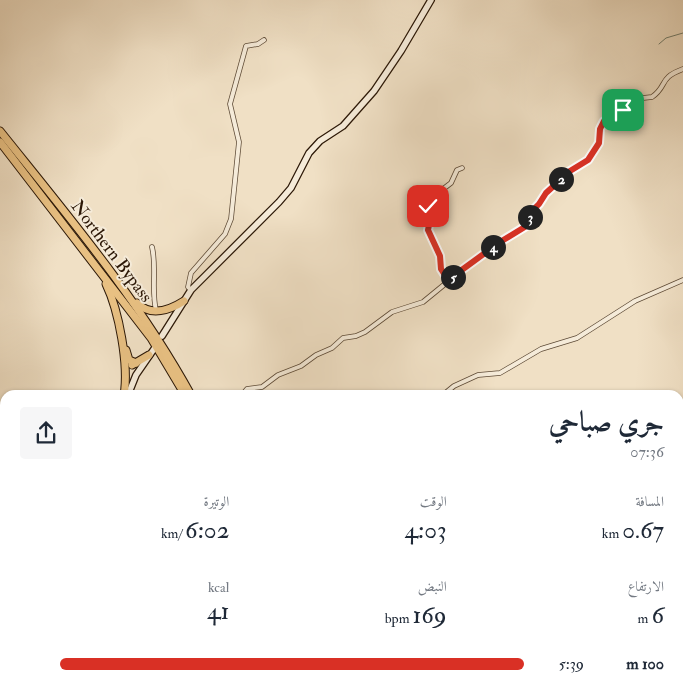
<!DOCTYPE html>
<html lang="ar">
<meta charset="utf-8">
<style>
body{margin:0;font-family:"IM FELL Double Pica",Amiri,serif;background:#f6f6f7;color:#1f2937;direction:rtl;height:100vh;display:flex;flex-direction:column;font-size:19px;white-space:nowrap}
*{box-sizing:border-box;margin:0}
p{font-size:16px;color:#747a83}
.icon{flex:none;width:28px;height:28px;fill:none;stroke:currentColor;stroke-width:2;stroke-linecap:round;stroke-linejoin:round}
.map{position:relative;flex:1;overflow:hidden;direction:ltr}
.side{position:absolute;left:0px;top:390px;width:684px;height:304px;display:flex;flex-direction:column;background:#fff;border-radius:15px 15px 0 0;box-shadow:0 1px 4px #0004;direction:rtl}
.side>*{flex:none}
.pin{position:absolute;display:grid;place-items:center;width:42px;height:42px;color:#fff;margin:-21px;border-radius:10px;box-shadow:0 2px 8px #0006}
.km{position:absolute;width:25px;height:25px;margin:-12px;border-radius:50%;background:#222;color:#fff;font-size:14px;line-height:25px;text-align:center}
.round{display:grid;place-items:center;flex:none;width:52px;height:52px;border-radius:5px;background:#f6f6f7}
.summary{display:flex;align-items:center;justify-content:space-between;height:85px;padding:0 20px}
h1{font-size:28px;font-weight:600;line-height:38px}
.stats{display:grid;grid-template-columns:repeat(3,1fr);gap:8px;height:85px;padding:5px 20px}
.stats div{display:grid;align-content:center}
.stats b{font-size:25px;font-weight:600}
.stats small{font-size:14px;font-weight:400}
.stats p{font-size:14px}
ul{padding:0 20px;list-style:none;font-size:16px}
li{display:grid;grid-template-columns:80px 60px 1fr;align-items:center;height:38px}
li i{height:12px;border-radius:6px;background:#d93025}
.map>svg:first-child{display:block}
</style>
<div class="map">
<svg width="683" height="693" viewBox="0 0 683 693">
<rect width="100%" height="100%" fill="#f0e0c5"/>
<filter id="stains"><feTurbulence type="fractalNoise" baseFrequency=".004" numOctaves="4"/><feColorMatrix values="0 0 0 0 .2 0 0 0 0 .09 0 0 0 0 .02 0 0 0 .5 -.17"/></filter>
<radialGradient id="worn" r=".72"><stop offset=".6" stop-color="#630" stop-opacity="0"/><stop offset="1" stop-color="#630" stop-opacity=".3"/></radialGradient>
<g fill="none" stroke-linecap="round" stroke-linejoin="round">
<path stroke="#6f7c6c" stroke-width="1" d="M659,44L666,38L683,33"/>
<g stroke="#5d4a36" stroke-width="5.5">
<g id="minor">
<path d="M152,247C157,268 151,290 156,310"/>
<path d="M449,280L441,269L440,256L428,230L431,215L427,204L430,199L451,183L457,170L462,168"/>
<path d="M191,290L188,287L191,273L225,234L231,219L239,142L230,104L246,46L258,44L264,40"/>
<path d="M242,395L247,389L262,387L278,375L301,366L316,355L332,348L343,338L356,336L365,332L392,312L423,302L478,257L524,228L528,225L532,211L539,204L546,193L570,171L588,160L599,143L600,129L604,121L614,118L634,99L652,97C668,86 658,78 683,69"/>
<path d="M443,395L454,386L478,375L500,373L541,349L577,338L635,301L683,280"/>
<path d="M0,525L5,520"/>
<path d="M0,574L5,571"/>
<path d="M0,627L5,622"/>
<path d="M679,642L683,640"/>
<path d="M0,675L5,667"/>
<path d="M182,689L183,693"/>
<path d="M20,693L23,689"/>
<path d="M46,693L47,689"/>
<path d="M140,693L141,689"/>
<path d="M583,693L591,689"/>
</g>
</g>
<g stroke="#5d4a36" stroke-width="7">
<path id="tertiary" d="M679,435L683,436"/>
</g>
<g stroke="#2c1807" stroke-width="8">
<g id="secondary">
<path d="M162,336L191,290L279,202L291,188L309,153L320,141L343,126L374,91L401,51L431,0"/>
<path d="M128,395L136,375L154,349"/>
<path d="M0,502L5,500"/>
</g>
</g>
<g stroke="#2c1807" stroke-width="9">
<g id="trunk">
<path d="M0,131C68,216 139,300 191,395"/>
<path d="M0,142L151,338L185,395"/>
<path d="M106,284C119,311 129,365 124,395"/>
<path d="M137,303C151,317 170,310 184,301"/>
<path d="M126,350L129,360L136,363"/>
<path d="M132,365L149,355"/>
<path d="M291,689V693"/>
<path d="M299,689V693"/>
</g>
</g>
<use href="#minor" stroke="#f5ebd9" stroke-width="4"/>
<use href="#tertiary" stroke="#f5ebd9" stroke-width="5"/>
<use href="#secondary" stroke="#f5ebd9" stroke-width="5.5"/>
<use href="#trunk" stroke="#e8c082" stroke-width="7"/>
</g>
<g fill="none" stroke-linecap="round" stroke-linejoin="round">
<g stroke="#fff" stroke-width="10">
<path id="route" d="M428,206L431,215L428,230L440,256L441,269L448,280L500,242L528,225L532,211L539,204L546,193L570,171L588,160L599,143L600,129L604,121L614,118L623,110"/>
</g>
<use href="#route" stroke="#d93025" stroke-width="6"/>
</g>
<g text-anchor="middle" stroke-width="4" stroke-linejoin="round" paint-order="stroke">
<g font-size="18" fill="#2c1807" stroke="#f5ebd9">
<text transform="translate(112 251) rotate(53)" y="6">Northern Bypass</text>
</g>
</g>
<rect width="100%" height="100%" filter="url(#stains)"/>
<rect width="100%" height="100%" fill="url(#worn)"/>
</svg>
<div class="pin" style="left:623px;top:110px;background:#1e9e55"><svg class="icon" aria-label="arrive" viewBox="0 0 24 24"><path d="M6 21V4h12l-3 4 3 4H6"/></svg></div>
<div class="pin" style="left:428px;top:206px;background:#d93025"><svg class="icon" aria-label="check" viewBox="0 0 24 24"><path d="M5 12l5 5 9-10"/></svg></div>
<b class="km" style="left:561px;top:179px">2</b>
<b class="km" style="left:530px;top:217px">3</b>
<b class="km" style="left:493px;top:247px">4</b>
<b class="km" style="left:453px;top:277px">5</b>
<section class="side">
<div class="summary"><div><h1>جري صباحي</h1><p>07:36</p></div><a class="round"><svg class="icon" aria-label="share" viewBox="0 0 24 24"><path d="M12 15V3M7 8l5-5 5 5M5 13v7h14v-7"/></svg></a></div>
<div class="stats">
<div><p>المسافة</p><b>0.67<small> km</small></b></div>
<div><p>الوقت</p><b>4:03</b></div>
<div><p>الوتيرة</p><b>6:02<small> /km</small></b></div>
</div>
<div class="stats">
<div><p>الارتفاع</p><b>6<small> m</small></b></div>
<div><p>النبض</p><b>169<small> bpm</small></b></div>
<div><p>kcal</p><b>41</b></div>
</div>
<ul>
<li><b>100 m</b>5:39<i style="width:92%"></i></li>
</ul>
</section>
</div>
